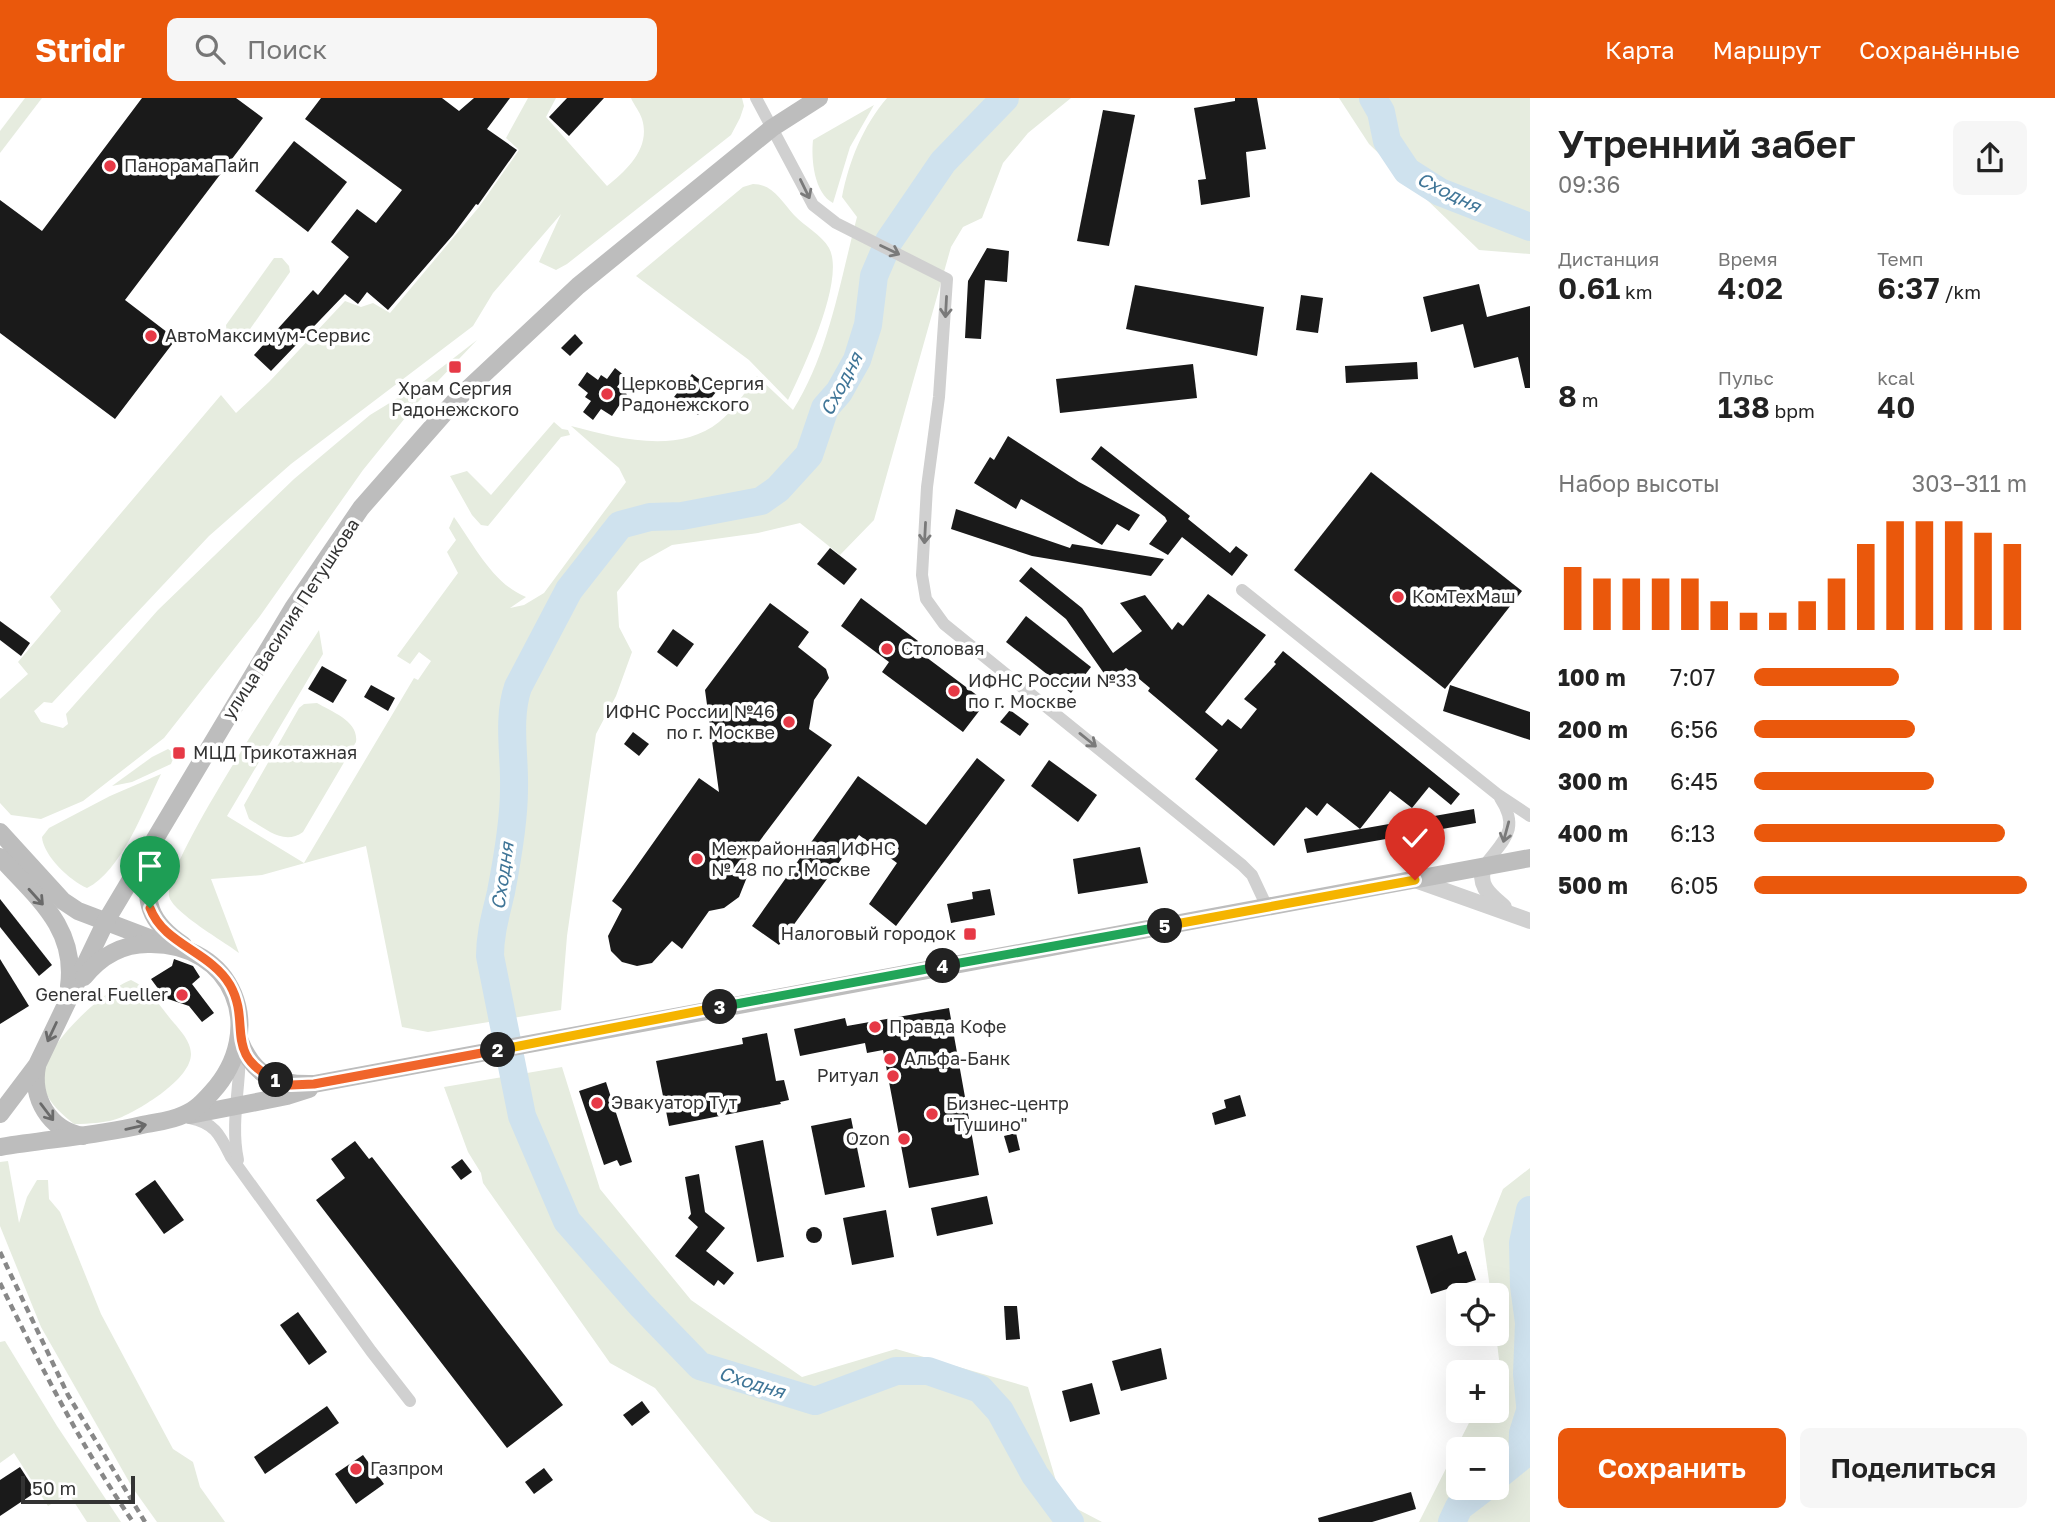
<!DOCTYPE html>
<html lang="ru">
<meta charset="utf-8">
<style>
body{margin:0;font-family:"Golos Text",sans-serif;background:#f6f6f6;color:#222;height:100vh;display:flex;flex-direction:column;font-size:26px;white-space:nowrap}
*{box-sizing:border-box;margin:0}
p{font-size:23px;color:#767676}
.icon{flex:none;width:38px;height:38px;fill:none;stroke:currentColor;stroke-width:2;stroke-linecap:round;stroke-linejoin:round}
.map{position:relative;flex:1;overflow:hidden}
.drawer{display:flex;flex-direction:column;background:#fff;width:525px}
.drawer>*{flex:none}
.buttons{position:absolute;left:1446px;top:1185px;display:grid;gap:14px}
.buttons a{display:grid;place-items:center;width:63px;height:63px;border-radius:10px;background:#fff;box-shadow:0 7px 28px #0002;font-size:35px}
.scale{position:absolute;left:21px;bottom:18px;width:114px;box-sizing:border-box;padding-left:7px;border:4px solid #333;border-top:0;font-size:19px;line-height:24px;white-space:nowrap;color:#333;-webkit-text-stroke:5px #fff;paint-order:stroke}
.pin{position:absolute;display:grid;place-items:center;width:60px;height:60px;color:#fff;margin:-72px -30px;border-radius:50% 50% 50% 0;rotate:-45deg;box-shadow:0 0 7px #0007}
.pin .icon{rotate:45deg}
.km{position:absolute;width:35px;height:35px;margin:-18px;border-radius:50%;background:#222;color:#fff;font-size:19px;line-height:35px;text-align:center}
.round{display:grid;place-items:center;flex:none;width:74px;height:74px;border-radius:10px;background:#f6f6f6}
.headline{display:flex;align-items:center;justify-content:space-between;height:119px;padding:0 28px}
h1{font-size:38px;font-weight:600;line-height:52px}
.metrics{display:grid;grid-template-columns:repeat(3,1fr);gap:10px;height:119px;padding:7px 28px}
.metrics div{display:grid;align-content:center}
.metrics b{font-size:30px;font-weight:600}
.metrics small{font-size:19px;font-weight:400}
.metrics p{font-size:19px}
.chart{height:196px;padding:14px 28px}
.chart p{display:flex;justify-content:space-between}
.chart svg{width:100%;height:126px;margin-top:7px;stroke:#ea580c;stroke-width:6}
.button{display:flex;gap:14px;margin-top:auto;padding:14px 28px}
.button a{flex:1;height:80px;border-radius:10px;background:#ea580c;color:#fff;font-size:28px;font-weight:600;line-height:80px;text-align:center}
.button a+a{background:#f6f6f6;color:#222}
ul{padding:0 28px;list-style:none;font-size:23px}
li{display:grid;grid-template-columns:112px 84px 1fr;align-items:center;height:52px}
li i{height:18px;border-radius:9px;background:#ea580c}
header{display:flex;align-items:center;gap:42px;box-sizing:border-box;height:98px;padding:0 35px;background:#ea580c;color:#fff}
header strong{font-size:33px}
nav{display:flex;gap:38px;margin-inline-start:auto;font-size:24px}
.search{width:490px;height:63px;background:#f6f6f6;display:flex;align-items:center;gap:18px;box-sizing:border-box;padding:0 24px;border-radius:10px;color:#767676;font-size:26px}
main{display:flex;flex:1;min-height:0}
.map>svg:first-child{display:block}
</style>
<header>
<strong>Stridr</strong>
<div class="search"><svg class="icon" aria-label="search" viewBox="0 0 24 24"><circle cx="10" cy="10" r="6"/><path d="M15 15l6 6"/></svg>Поиск</div>
<nav><a>Карта</a><a>Маршрут</a><a>Сохранённые</a></nav>
</header>
<main>
<div class="map">
<svg width="1530" height="1424" viewBox="0 0 1530 1424">
<rect width="100%" height="100%" fill="#fff"/>
<g fill="#e6ecdf" fill-rule="evenodd">
<path d="M25,0H42L0,55V33Z"/>
<path d="M528,0H556L546,19L607,88C627,72 651,50 642,21C640,14 634,7 631,0H742L744,8L740,20L731,37L567,166L556,172L539,164L561,116L493,195L473,228L291,366L209,438L52,605L44,604L34,613L41,624L63,630L68,626L66,616L158,512L294,381L370,317L419,287L477,242L418,304L363,372L260,518L164,640L83,703L41,721L11,717L0,705V601L28,576L18,564L61,513L50,499L221,297L236,315L269,284L345,203L361,209L373,205L390,215L479,109L519,52L506,40Z"/>
<path d="M887,0H1071L1028,35L1003,65L982,120L963,129L951,149L874,422L840,457L800,425L758,435L672,447L640,465L617,494L619,529L632,554L616,598L596,636L567,838L561,912L428,934L402,929L366,748L262,777L211,781L239,855C225,844 172,814 169,798C163,766 294,571 319,532L323,556L227,718L304,765L414,580L418,582L431,563L419,554L410,566L397,558L458,475L447,454L456,442L449,430L454,419C474,447 493,486 526,499L510,510L524,507L544,495L626,384L619,370L571,328C617,340 678,357 719,324C734,312 745,294 757,278L793,312C829,255 840,183 857,119L842,99C849,63 863,28 887,0Z"/>
<path d="M1339,0H1530V156L1479,152L1369,46Z"/>
<path d="M874,7L850,49L833,105C814,95 811,61 813,42Z"/>
<path d="M753,86C773,86 782,104 794,117C804,128 822,137 829,150C846,181 803,271 788,302L749,262L636,178L743,89Z"/>
<path d="M274,160H282L289,168L290,174L241,244L234,243L227,237L226,227Z"/>
<path d="M554,324L562,331L568,332L570,337L561,339L488,428L481,427L472,417L450,378L467,373L491,397Z"/>
<path d="M317,605C332,614 359,623 356,644L303,734C284,748 266,731 249,721L244,707L299,610L304,606Z"/>
<path d="M168,651L175,656L171,666L132,684L112,688L152,659Z"/>
<path d="M161,676C145,709 121,774 87,790C70,783 43,757 42,739L49,730L110,698Z"/>
<path d="M131,882C148,890 158,905 169,919C177,929 191,942 191,956C191,981 142,1010 122,1019C108,1025 89,1026 74,1026C59,1014 41,998 43,977C45,946 104,892 131,882Z"/>
<path d="M562,969L600,1091L691,1202L802,1279L896,1251L1028,1289L1062,1403L1102,1424H771L755,1415L655,1290L610,1265L483,1085L481,1075L468,1054L444,989Z"/>
<path d="M8,1063L19,1125L27,1099L37,1082H48L49,1101L60,1114L101,1216L173,1351L193,1364L200,1389L225,1424H157L132,1389L41,1229L0,1128V1064Z"/>
<path d="M1530,1070V1424H1419L1475,1313L1496,1312V1277L1500,1270L1496,1236V1197H1491L1483,1141L1503,1091ZM1458,1351H1496V1390H1458Z"/>
<path d="M5,1243L57,1328L121,1424H87L69,1396L48,1408L14,1355L0,1365V1244Z"/>
</g>
<g fill="none" stroke-linecap="round" stroke-linejoin="round">
<g stroke="#cfe2ee" stroke-width="28">
<path d="M1005,0L943,64L889,143L874,178L868,227L857,262L839,294L825,310L809,357L778,391L761,403L682,418L650,419L620,427L569,492L518,589C507,621 515,658 514,691C514,722 507,763 501,794C496,816 490,835 490,858L522,1018L567,1123L641,1207L700,1268L815,1303L896,1273H928L980,1291L1000,1313L1035,1377L1070,1424"/>
<path d="M1373,0L1381,14L1387,43L1407,73L1440,94L1530,129"/>
<path d="M1530,1112L1523,1145L1524,1188L1529,1225L1527,1276L1530,1307"/>
<path d="M1496,1379L1522,1358L1523,1335L1530,1313"/>
<path d="M1452,1424L1459,1409L1484,1390"/>
</g>
</g>
<g fill="#1a1a1a">
<path d="M142,0H236L263,20L125,202L176,241L115,321L0,235V102L42,133Z"/>
<path d="M321,0H442L459,13L474,0H510L487,31L517,52L478,107L476,106L453,137L388,212L367,194L358,206L345,196L271,273L254,257L313,192L318,197L349,159L331,144L357,111L376,125L402,92L305,21Z"/>
<path d="M567,0H604L569,38L549,19Z"/>
<path d="M1235,0H1257L1266,51L1246,54L1250,99L1201,107L1198,82L1206,81L1194,10L1235,3Z"/>
<path d="M1103,12L1135,17L1109,148L1077,143Z"/>
<path d="M294,43L347,84L308,134L255,93Z"/>
<path d="M987,150L1009,153L1007,184L985,182L981,241L965,240L968,183Z"/>
<path d="M1479,186L1487,219L1530,208V290H1525L1518,259L1474,270L1463,226L1431,234L1423,199Z"/>
<path d="M1135,187L1264,209L1257,258L1126,231Z"/>
<path d="M1301,197L1323,200L1318,235L1296,232Z"/>
<path d="M575,236L583,245L570,258L561,250Z"/>
<path d="M1417,264L1418,281L1346,285L1345,268Z"/>
<path d="M1193,266L1197,300L1060,315L1056,281Z"/>
<path d="M615,270L625,278L617,289L627,296L612,318L601,311L593,322L583,314L591,303L585,299L588,295L578,287L587,274L598,282L601,277L607,281Z"/>
<path d="M692,276L716,294L698,317L674,299Z"/>
<path d="M1008,338L1079,384L1140,417L1129,433L1117,426L1102,447L1021,401L1016,411L974,385L990,359L994,362Z"/>
<path d="M1101,348L1190,418L1188,421L1230,455L1236,448L1248,457L1232,478L1182,439L1168,457L1149,446L1167,423L1165,419L1091,361Z"/>
<path d="M1371,374L1522,493L1445,591L1294,472Z"/>
<path d="M956,411L1070,450L1072,446L1164,461L1151,478L1032,458L951,431Z"/>
<path d="M830,450L857,471L844,487L817,466Z"/>
<path d="M1031,469L1082,510L1113,555L1142,533L1120,505L1145,497L1172,532L1178,524L1183,528L1208,496L1266,537L1205,614L1222,628L1228,621L1241,631L1257,611L1244,601L1276,566L1274,564L1283,553L1460,696L1451,707L1429,689L1412,710L1390,693L1360,731L1327,705L1317,718L1306,709L1274,748L1195,681L1218,652L1148,593L1150,590L1126,570L1110,584L1066,521L1019,483Z"/>
<path d="M861,500L918,543L914,550L986,604L963,634L882,574L889,564L841,528Z"/>
<path d="M770,505L809,534L798,549L826,571L829,580L814,602L809,631L832,647L743,765L747,779L739,799L724,810L709,813L682,851L672,843L652,865L637,868L622,864L611,853L608,838L622,811L612,803L699,680L719,694L705,592Z"/>
<path d="M1026,518L1091,569L1071,595L1006,544Z"/>
<path d="M0,523L30,545L21,558L0,542Z"/>
<path d="M673,531L694,546L677,569L657,554Z"/>
<path d="M322,568L347,582L333,605L308,591Z"/>
<path d="M371,587L395,600L388,613L364,599Z"/>
<path d="M1450,587L1530,614V642L1443,613Z"/>
<path d="M1010,612L1029,626L1020,638L1000,624Z"/>
<path d="M633,634L649,646L639,658L624,646Z"/>
<path d="M977,660L1005,682L896,828L869,806L897,765L859,737L779,847L752,828L858,678L926,727Z"/>
<path d="M1049,662L1097,697L1078,724L1031,688Z"/>
<path d="M1474,711L1476,725L1307,755L1304,741Z"/>
<path d="M1140,749L1148,785L1078,796L1073,761Z"/>
<path d="M990,791L995,817L951,825L947,806L973,801L972,794Z"/>
<path d="M0,801L52,867L39,878L0,829Z"/>
<path d="M0,861L29,908L0,926Z"/>
<path d="M174,861L193,868L200,879L192,886L214,915L202,924L189,908L165,900L151,881L172,868Z"/>
<path d="M949,910L979,1077L909,1090L883,952L867,955L865,945L800,958L794,931L845,920L847,928Z"/>
<path d="M767,935L776,983L784,982L789,1002L780,1004L781,1006L669,1028L656,963L743,946L742,940Z"/>
<path d="M606,984L632,1064L620,1068L617,1062L604,1067L579,993Z"/>
<path d="M1240,997L1246,1018L1215,1027L1212,1015L1226,1010L1224,1002Z"/>
<path d="M851,1020L865,1089L825,1097L811,1028Z"/>
<path d="M1016,1035L1020,1052L1009,1055L1004,1038Z"/>
<path d="M763,1042L784,1159L757,1164L735,1048Z"/>
<path d="M355,1043L369,1061L372,1059L563,1307L507,1350L316,1102L345,1080L331,1061Z"/>
<path d="M462,1061L472,1074L461,1082L451,1069Z"/>
<path d="M699,1076L705,1114L725,1130L706,1153L734,1175L724,1187L718,1182L714,1188L675,1158L698,1129L688,1120L691,1116L685,1079Z"/>
<path d="M155,1082L184,1122L164,1136L135,1096Z"/>
<path d="M987,1098L993,1126L937,1138L931,1110Z"/>
<path d="M886,1112L894,1159L852,1167L843,1120Z"/>
<circle cx="814" cy="1137" r="8"/>
<path d="M1452,1137L1458,1156L1466,1153L1476,1182L1431,1196L1416,1148Z"/>
<path d="M1004,1208H1017L1020,1241L1006,1242Z"/>
<path d="M298,1214L327,1254L309,1267L280,1227Z"/>
<path d="M1161,1250L1167,1281L1121,1293L1112,1263Z"/>
<path d="M1092,1285L1100,1316L1070,1324L1062,1293Z"/>
<path d="M642,1303L650,1314L632,1328L623,1317Z"/>
<path d="M327,1308L339,1325L265,1376L254,1359Z"/>
<path d="M363,1357L384,1386L356,1406L335,1376Z"/>
<path d="M20,1369L36,1394L0,1418V1382Z"/>
<path d="M544,1370L553,1382L534,1396L525,1384Z"/>
<path d="M1411,1394L1416,1411L1372,1424H1319L1318,1420Z"/>
</g>
<g fill="none" stroke-linecap="round" stroke-linejoin="round">
<g stroke="#d0d0d0" stroke-width="12">
<path d="M756,0L813,107L836,125L947,181L939,299L927,389L922,477L926,501L944,526L1242,767L1252,777L1267,809"/>
<path d="M1242,492L1497,696L1530,718"/>
<path d="M1484,768C1503,742 1521,732 1500,700"/>
<path d="M190,1020C215,1025 220,1037 231,1059L371,1253L410,1303"/>
<path d="M238,1062C230,1025 241,985 240,947"/>
</g>
<g stroke="#d0d0d0" stroke-width="16">
<path d="M1484,768C1477,788 1490,797 1504,809"/>
<path d="M1415,782L1530,823"/>
</g>
<g stroke="#bdbdbd" stroke-width="18">
<path d="M0,734L63,803L78,813L157,843"/>
<path d="M148,757C147,801 143,820 183,847"/>
<path d="M0,759C35,798 77,829 69,888"/>
<path d="M239,941C254,979 275,987 314,986L1530,760"/>
<path d="M37,968C31,1000 49,1032 83,1038"/>
<path d="M0,1016L37,967L106,823L293,510L361,410L455,303L578,188L772,30L819,0"/>
<path d="M190,1017L287,998L309,991"/>
<path d="M0,1049C48,1041 95,1038 142,1027C155,1024 171,1023 183,1017C195,1013 204,1003 212,994C268,932 234,844 148,846C122,846 100,859 84,879"/>
</g>
<g stroke="#888" stroke-width="4.5" stroke-dasharray="7 5" stroke-linecap="butt">
<path d="M0,1154L68,1297L145,1424"/>
<path d="M0,1185C40,1267 81,1348 133,1424"/>
</g>
</g>
<defs><path id="oneway-shaft" d="M-6 0H5M1.5-3L5.5 0L1.5 3" fill="none" stroke-width="1.6" stroke-linecap="round" stroke-linejoin="round" transform="scale(1.75)"/></defs>
<g stroke="#7a7a7a">
<use href="#oneway-shaft" transform="translate(805 91) rotate(64)"/>
<use href="#oneway-shaft" transform="translate(890 152) rotate(26)"/>
<use href="#oneway-shaft" transform="translate(946 209) rotate(93)"/>
<use href="#oneway-shaft" transform="translate(925 435) rotate(93)"/>
<use href="#oneway-shaft" transform="translate(1088 642) rotate(39)"/>
<use href="#oneway-shaft" transform="translate(1506 734) rotate(105)"/>
</g>
<g stroke="#6a6a6a">
<use href="#oneway-shaft" transform="translate(36 799) rotate(48)"/>
<use href="#oneway-shaft" transform="translate(52 934) rotate(115)"/>
<use href="#oneway-shaft" transform="translate(47 1014) rotate(53)"/>
<use href="#oneway-shaft" transform="translate(136 1029) rotate(-13)"/>
</g>
<g fill="none" stroke-linecap="round" stroke-linejoin="round">
<g stroke="#fff" stroke-width="14">
<path id="split-1" d="M150,810C164,847 210,853 230,887C252,926 222,956 276,982"/>
</g>
<g stroke="#fff" stroke-width="14">
<path id="split-2" d="M276,982L291,987L314,986L498,952"/>
</g>
<g stroke="#fff" stroke-width="14">
<path id="split-3" d="M498,952L720,909"/>
</g>
<g stroke="#fff" stroke-width="14">
<path id="split-4" d="M720,909L943,868"/>
</g>
<g stroke="#fff" stroke-width="14">
<path id="split-5" d="M943,868L1165,828"/>
</g>
<g stroke="#fff" stroke-width="14">
<path id="split-6" d="M1165,828L1415,782"/>
</g>
<use href="#split-1" stroke="#f0652b" stroke-width="9"/>
<use href="#split-2" stroke="#f0652b" stroke-width="9"/>
<use href="#split-3" stroke="#f5b400" stroke-width="9"/>
<use href="#split-4" stroke="#22a559" stroke-width="9"/>
<use href="#split-5" stroke="#22a559" stroke-width="9"/>
<use href="#split-6" stroke="#f5b400" stroke-width="9"/>
</g>
<g fill="#e63946" stroke="#fff" stroke-width="2.5">
<circle cx="110" cy="68" r="7"/>
<circle cx="151" cy="238" r="7"/>
<rect x="448" y="262" width="14" height="14" rx="3.5"/>
<circle cx="607" cy="296" r="7"/>
<circle cx="1398" cy="499" r="7"/>
<circle cx="887" cy="551" r="7"/>
<circle cx="954" cy="593" r="7"/>
<circle cx="789" cy="624" r="7"/>
<rect x="172" y="648" width="14" height="14" rx="3.5"/>
<circle cx="697" cy="761" r="7"/>
<rect x="963" y="829" width="14" height="14" rx="3.5"/>
<circle cx="182" cy="897" r="7"/>
<circle cx="875" cy="929" r="7"/>
<circle cx="890" cy="961" r="7"/>
<circle cx="893" cy="978" r="7"/>
<circle cx="597" cy="1005" r="7"/>
<circle cx="932" cy="1016" r="7"/>
<circle cx="904" cy="1041" r="7"/>
<circle cx="356" cy="1371" r="7"/>
</g>
<g text-anchor="middle" stroke-width="7" stroke-linejoin="round" paint-order="stroke">
<g font-size="18" fill="#333" stroke="#fff" text-anchor="start">
<text x="124" y="74">ПанорамаПайп</text>
<text x="165" y="244">АвтоМаксимум-Сервиc</text>
<text x="621" y="292">Церковь Сергия<tspan x="621" dy="21">Радонежского</tspan></text>
<text x="455" y="297" text-anchor="middle">Храм Сергия<tspan x="455" dy="21">Радонежского</tspan></text>
<text x="1412" y="505">КомТехМаш</text>
<text x="901" y="557">Столовая</text>
<text x="968" y="589">ИФНС России №33<tspan x="968" dy="21">по г. Москве</tspan></text>
<text x="775" y="620" text-anchor="end">ИФНС России №46<tspan x="775" dy="21">по г. Москве</tspan></text>
<text x="193" y="661">МЦД Трикотажная</text>
<text x="711" y="757">Межрайонная ИФНС<tspan x="711" dy="21">№ 48 по г. Москве</tspan></text>
<text x="956" y="842" text-anchor="end">Налоговый городок</text>
<text x="168" y="903" text-anchor="end">General Fueller</text>
<text x="889" y="935">Правда Кофе</text>
<text x="904" y="967">Альфа-Банк</text>
<text x="879" y="984" text-anchor="end">Ритуал</text>
<text x="611" y="1011">Эвакуатор Тут</text>
<text x="946" y="1012">Бизнес-центр<tspan x="946" dy="21">"Тушино"</tspan></text>
<text x="890" y="1047" text-anchor="end">Ozon</text>
<text x="370" y="1377">Газпром</text>
</g>
<g font-size="18" fill="#333" stroke="#fff">
<text transform="translate(291 521) rotate(-57)" y="6">улица Василия Петушкова</text>
</g>
<g font-size="19" font-style="italic" fill="#3f7597" stroke="#fff">
<text transform="translate(1449 94) rotate(26)" y="7">Сходня</text>
<text transform="translate(841 286) rotate(-62)" y="7">Сходня</text>
<text transform="translate(502 778) rotate(-82)" y="7">Сходня</text>
<text transform="translate(752 1284) rotate(17)" y="7">Сходня</text>
</g>
</g>
</svg>
<div class="buttons">
<a><svg class="icon" aria-label="locate" viewBox="0 0 24 24"><circle cx="12" cy="12" r="6"/><path d="M12 2v4M12 18v4M2 12h4M18 12h4"/></svg></a>
<a>+</a>
<a>−</a>
</div>
<div class="scale">50 m</div>
<div class="pin" style="left:150px;top:810px;background:#1e9e55"><svg class="icon" aria-label="arrive" viewBox="0 0 24 24"><path d="M6 21V4h12l-3 4 3 4H6"/></svg></div>
<div class="pin" style="left:1415px;top:782px;background:#d93025"><svg class="icon" aria-label="check" viewBox="0 0 24 24"><path d="M5 12l5 5 9-10"/></svg></div>
<b class="km" style="left:276px;top:982px">1</b>
<b class="km" style="left:498px;top:952px">2</b>
<b class="km" style="left:720px;top:909px">3</b>
<b class="km" style="left:943px;top:868px">4</b>
<b class="km" style="left:1165px;top:828px">5</b>
</div>
<section class="drawer">
<div class="headline"><div><h1>Утренний забег</h1><p>09:36</p></div><a class="round"><svg class="icon" aria-label="share" viewBox="0 0 24 24"><path d="M12 15V3M7 8l5-5 5 5M5 13v7h14v-7"/></svg></a></div>
<div class="metrics">
<div><p>Дистанция</p><b>0.61<small> km</small></b></div>
<div><p>Время</p><b>4:02</b></div>
<div><p>Темп</p><b>6:37<small> /km</small></b></div>
</div>
<div class="metrics">
<div><b>8<small> m</small></b></div>
<div><p>Пульс</p><b>138<small> bpm</small></b></div>
<div><p>kcal</p><b>40</b></div>
</div>
<div class="chart"><p><span>Набор высоты</span>303–311 m</p>
<svg viewBox="0 0 160 44" preserveAspectRatio="none"><path d="M5 44V22M15 44V26M25 44V26M35 44V26M45 44V26M55 44V34M65 44V38M75 44V38M85 44V34M95 44V26M105 44V14M115 44V6M125 44V6M135 44V6M145 44V10M155 44V14"/></svg>
</div>
<ul>
<li><b>100 m</b>7:07<i style="width:53%"></i></li>
<li><b>200 m</b>6:56<i style="width:59%"></i></li>
<li><b>300 m</b>6:45<i style="width:66%"></i></li>
<li><b>400 m</b>6:13<i style="width:92%"></i></li>
<li><b>500 m</b>6:05<i style="width:100%"></i></li>
</ul>
<div class="button"><a>Сохранить</a><a>Поделиться</a></div>
</section>
</main>
